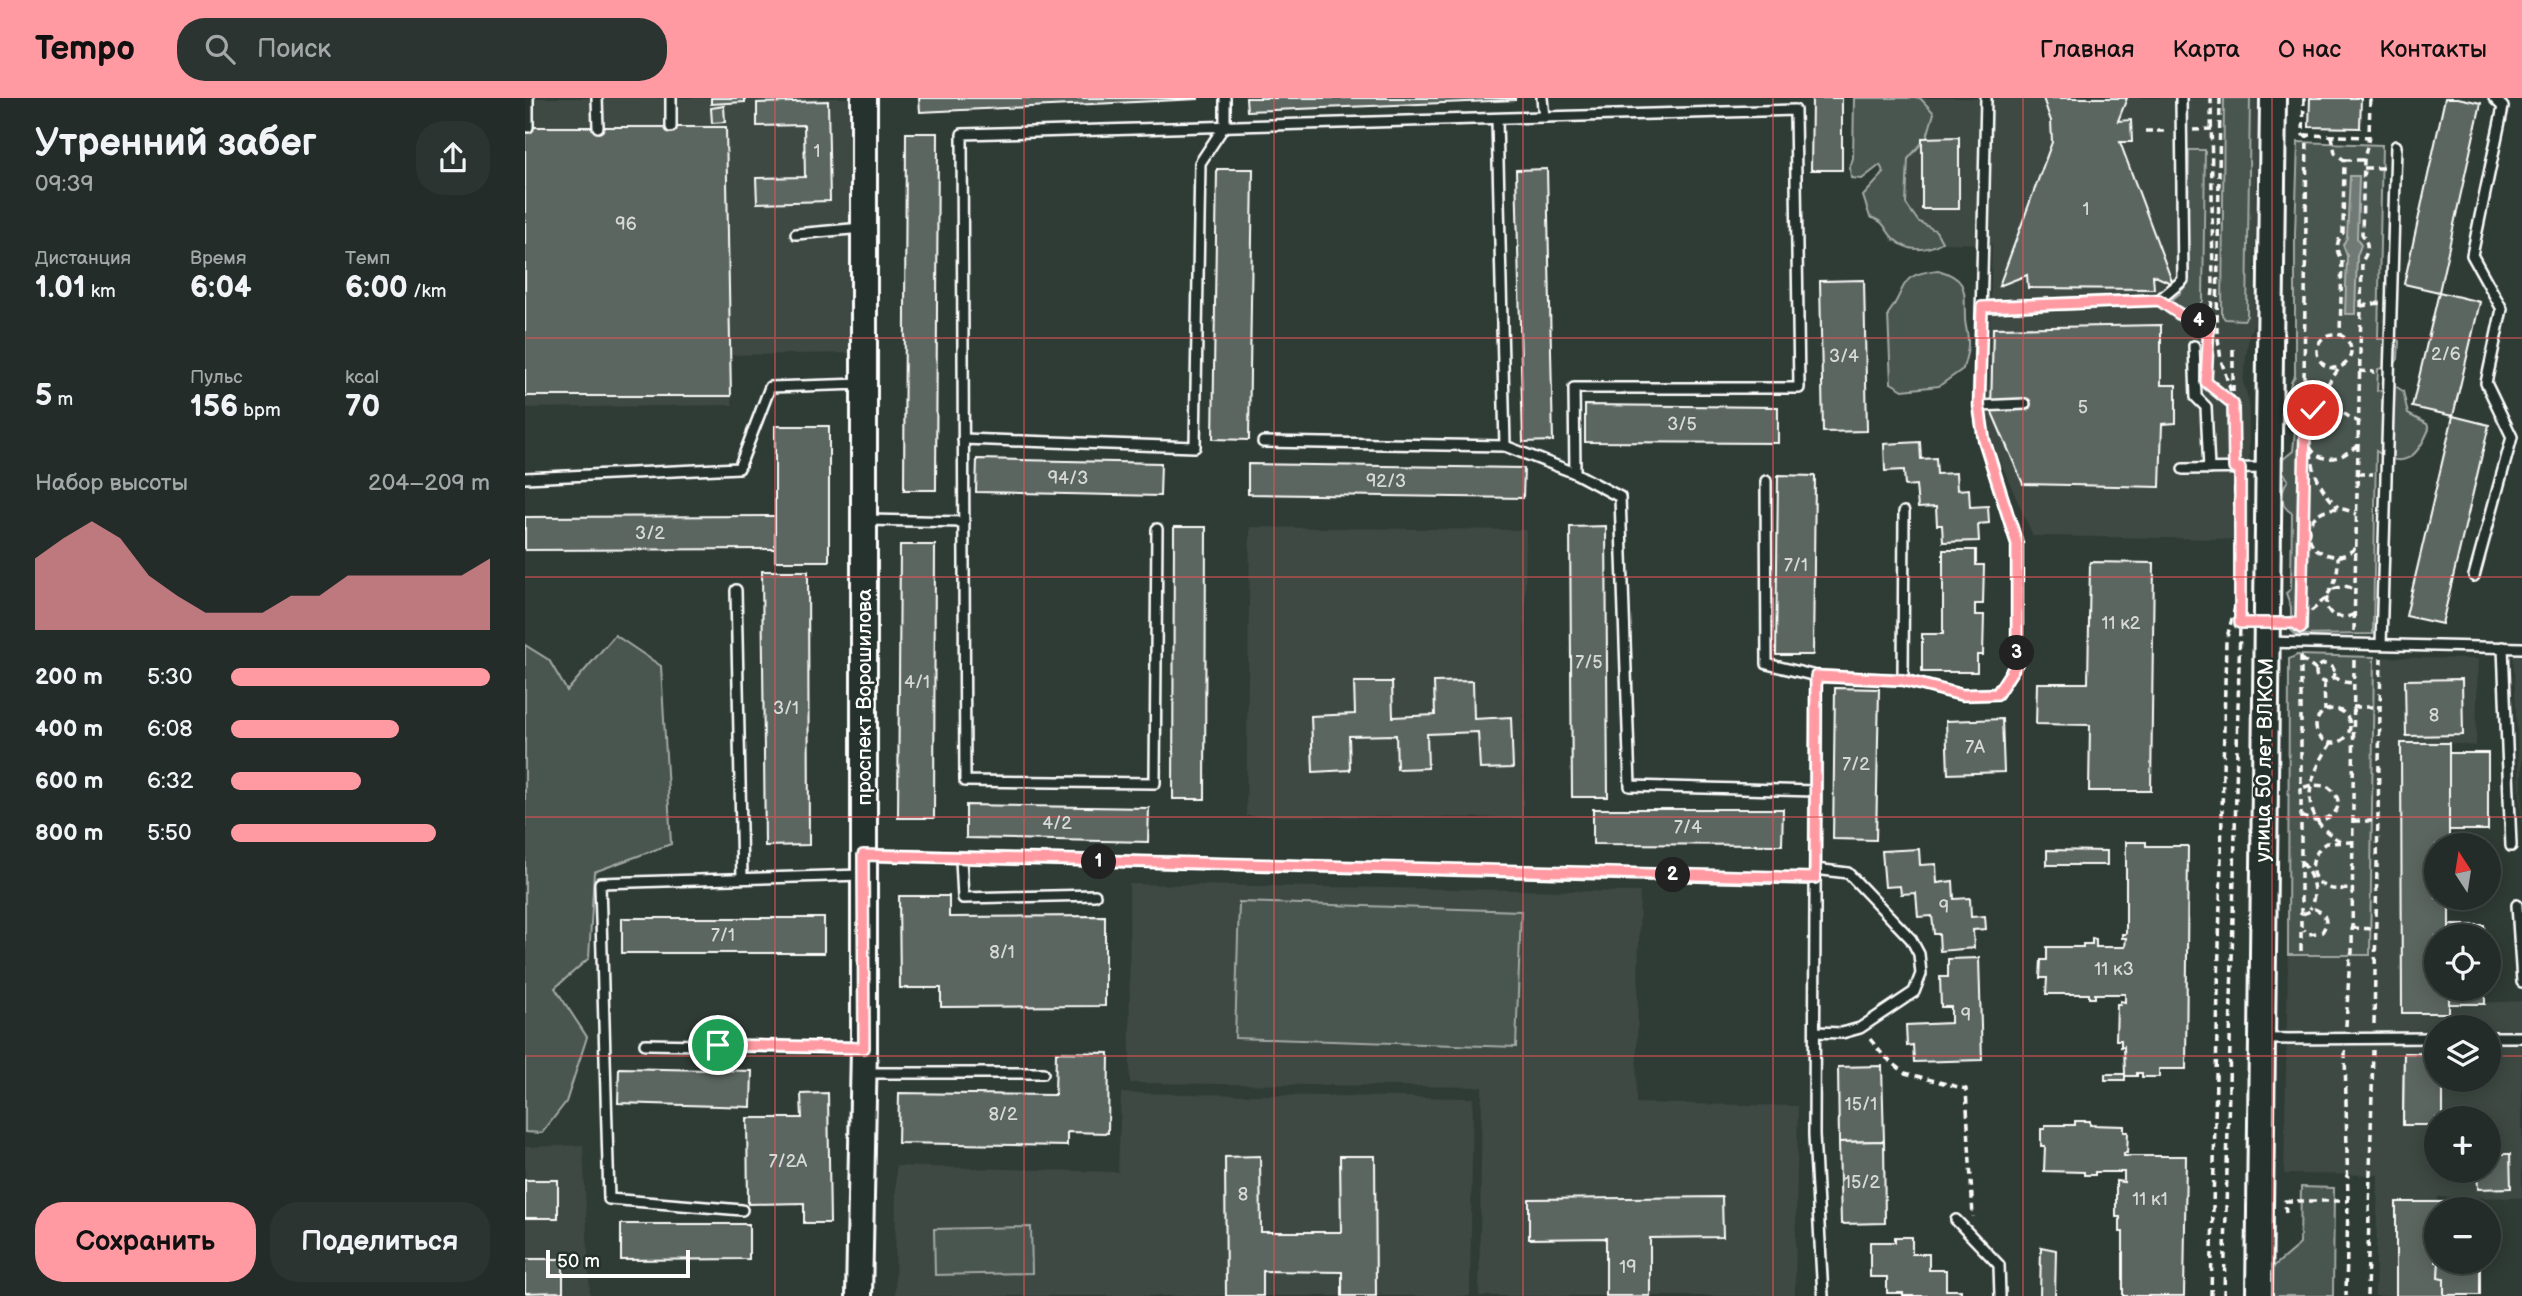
<!DOCTYPE html>
<html lang="ru">
<meta charset="utf-8">
<style>
body{margin:0;font-family:"Balsamiq Sans",sans-serif;background:#2b3430;color:#f1f3f6;height:100vh;display:flex;flex-direction:column;font-size:26px;white-space:nowrap}
*{box-sizing:border-box;margin:0}
p{font-size:23px;color:#a3a7a8}
.icon{flex:none;width:38px;height:38px;fill:none;stroke:currentColor;stroke-width:2;stroke-linecap:round;stroke-linejoin:round}
.map{position:relative;flex:1;overflow:hidden}
.sheet{display:flex;flex-direction:column;background:#232c28;width:525px}
.sheet>*{flex:none}
.needle{width:46px;rotate:348deg}
.tools{position:absolute;left:1899px;top:735px;display:grid;gap:14px}
.tools a{display:grid;place-items:center;width:77px;height:77px;border-radius:50%;background:#232c28;box-shadow:0 4px 18px #0003,0 0 0 2px #404845;font-size:35px}
.scale{position:absolute;left:21px;bottom:18px;width:144px;box-sizing:border-box;padding-left:7px;border:4px solid #fff;border-top:0;font-size:19px;line-height:24px;white-space:nowrap;color:#fff;-webkit-text-stroke:5px #26332d;paint-order:stroke}
.pin{position:absolute;display:grid;place-items:center;width:60px;height:60px;color:#fff;margin:-30px;border:4px solid #fff;border-radius:50%;box-shadow:0 2px 7px #0007}
.km{position:absolute;width:35px;height:35px;margin:-18px;border-radius:50%;background:#222;color:#fff;font-size:19px;line-height:35px;text-align:center}
.round{display:grid;place-items:center;flex:none;width:74px;height:74px;border-radius:28px;background:#2b3430}
.head{display:flex;align-items:center;justify-content:space-between;height:119px;padding:0 35px}
h1{font-size:38px;font-weight:600;line-height:52px}
.figures{display:grid;grid-template-columns:repeat(3,1fr);gap:10px;height:119px;padding:7px 35px}
.figures div{display:grid;align-content:center}
.figures b{font-size:30px;font-weight:600}
.figures small{font-size:19px;font-weight:400}
.figures p{font-size:19px}
.chart{height:196px;padding:14px 35px}
.chart p{display:flex;justify-content:space-between}
.chart svg{width:100%;height:126px;margin-top:7px;fill:#ff9aa2;opacity:.7}
.primary-button{display:flex;gap:14px;margin-top:auto;padding:14px 35px}
.primary-button a{flex:1;height:80px;border-radius:28px;background:#ff9aa2;color:#111;font-size:28px;font-weight:600;line-height:80px;text-align:center}
.primary-button a+a{background:#2b3430;color:#f1f3f6}
ul{padding:0 35px;list-style:none;font-size:23px}
li{display:grid;grid-template-columns:112px 84px 1fr;align-items:center;height:52px}
li i{height:18px;border-radius:9px;background:#ff9aa2}
header{display:flex;align-items:center;gap:42px;box-sizing:border-box;height:98px;padding:0 35px;background:#ff9aa2;color:#111}
header strong{font-size:33px}
nav{display:flex;gap:38px;margin-inline-start:auto;font-size:24px}
.search{width:490px;height:63px;background:#2b3430;display:flex;align-items:center;gap:18px;box-sizing:border-box;padding:0 24px;border-radius:28px;color:#a3a7a8;font-size:26px}
main{display:flex;flex:1;min-height:0}
.map>svg:first-child{display:block}
</style>
<header>
<strong>Tempo</strong>
<div class="search"><svg class="icon" aria-label="search" viewBox="0 0 24 24"><circle cx="10" cy="10" r="6"/><path d="M15 15l6 6"/></svg>Поиск</div>
<nav><a>Главная</a><a>Карта</a><a>О нас</a><a>Контакты</a></nav>
</header>
<main>
<section class="sheet">
<div class="head"><div><h1>Утренний забег</h1><p>09:39</p></div><a class="round"><svg class="icon" aria-label="share" viewBox="0 0 24 24"><path d="M12 15V3M7 8l5-5 5 5M5 13v7h14v-7"/></svg></a></div>
<div class="figures">
<div><p>Дистанция</p><b>1.01<small> km</small></b></div>
<div><p>Время</p><b>6:04</b></div>
<div><p>Темп</p><b>6:00<small> /km</small></b></div>
</div>
<div class="figures">
<div><b>5<small> m</small></b></div>
<div><p>Пульс</p><b>156<small> bpm</small></b></div>
<div><p>kcal</p><b>70</b></div>
</div>
<div class="chart"><p><span>Набор высоты</span>204–209 m</p>
<svg viewBox="0 0 160 44" preserveAspectRatio="none"><path d="M0 44V19L10 12L20 6L30 12L40 25L50 32L60 38L70 38L80 38L90 32L100 32L110 25L120 25L130 25L140 25L150 25L160 19V44z"/></svg>
</div>
<ul>
<li><b>200 m</b>5:30<i style="width:100%"></i></li>
<li><b>400 m</b>6:08<i style="width:65%"></i></li>
<li><b>600 m</b>6:32<i style="width:50%"></i></li>
<li><b>800 m</b>5:50<i style="width:79%"></i></li>
</ul>
<div class="primary-button"><a>Сохранить</a><a>Поделиться</a></div>
</section>
<div class="map">
<svg width="1997" height="1198" viewBox="0 0 1997 1198">
<rect width="100%" height="100%" fill="#2f3b35"/>
<filter id="ink" filterUnits="userSpaceOnUse"><feTurbulence type="fractalNoise" baseFrequency=".0143" numOctaves="2"/><feDisplacementMap in="SourceGraphic" scale="14" xChannelSelector="R" yChannelSelector="G"/><feConvolveMatrix kernelMatrix="1 2 1 2 8 2 1 2 1" color-interpolation-filters="sRGB"/></filter>
<g filter="url(#ink)">
<g fill="#3c4842" fill-rule="evenodd">
<path d="M0,0H330L329,255L206,257V298L208,307L0,310Z"/>
<path d="M1372,0H1732L1729,226L1724,236L1718,284L1724,304V444L1698,441L1508,438L1462,334L1467,146L1366,144Z"/>
<path d="M725,429L1001,432L998,720L721,718Z"/>
<path d="M1988,556L1997,557V732Z"/>
<path d="M1849,559L1953,561L1951,648L1924,645V747H1911V800H1924V838H1911V891H1924L1925,906L1997,903V1100L1913,1099L1911,1164H1913L1914,1198H1850L1853,1077L1759,1076L1763,857H1845ZM1911,929H1964V982H1911ZM1911,1020H1964V1073H1911Z"/>
<path d="M604,786L1115,794L1111,1005L1273,1008L1270,1198H954L957,989L605,985Z"/>
<path d="M596,995L948,1000L945,1198H370L371,1068L593,1074Z"/>
<path d="M58,1047L65,1198H0V1049Z"/>
</g>
<g fill="#4a544f" stroke="#a4aaa7" stroke-width="2">
<path d="M1329,0H1395L1409,15L1402,39L1383,61L1381,106L1393,123L1411,133L1417,144C1402,153 1384,155 1369,141C1358,131 1363,125 1345,119L1338,98L1359,75L1355,67L1337,81L1326,80L1325,69L1328,60Z"/>
<path d="M1699,0H1725L1722,218L1719,222L1700,221L1697,217Z"/>
<path d="M1773,44L1857,47L1853,241L1869,240L1874,243L1873,261L1868,268L1853,271L1852,293L1870,288L1878,293L1883,316L1902,326L1904,331C1893,358 1879,373 1851,353L1848,536L1771,537L1766,532V509L1761,495L1766,491L1767,415C1755,409 1755,393 1763,382L1756,370L1757,362L1768,353C1769,340 1772,323 1769,311C1766,299 1761,289 1770,278V135Z"/>
<path d="M1664,52H1680L1678,203L1674,208L1658,211L1645,203L1654,196L1662,186Z"/>
<path d="M1413,172C1444,181 1439,193 1440,220C1440,228 1443,235 1443,243C1444,252 1440,262 1438,271L1414,288L1378,292L1366,285L1363,216C1384,188 1371,177 1413,172Z"/>
<path d="M90,537L136,568L146,746L69,774L64,860L30,890L62,939L41,1004L17,1035L0,1034V547L24,562L42,593Z"/>
<path d="M1772,557L1849,559L1845,857H1763L1764,561Z"/>
<path d="M714,804L996,813L991,949L710,940Z"/>
<path d="M1776,1089L1809,1090L1808,1198H1747V1170L1775,1146Z"/>
<path d="M506,1129L507,1175L410,1177L409,1131Z"/>
</g>
<path fill="#707975" stroke="#a9afac" stroke-width="2" d="M1825,78H1834L1832,140L1836,147L1832,158L1830,216H1820L1822,158L1818,147L1822,139Z"/>
<g fill="#5b6661" stroke="#fff" stroke-width="2">
<path d="M186,0H220V4L186,6Z"/>
<path d="M394,0H673V1L395,14Z"/>
<path d="M721,0H990V2L722,13Z"/>
<path d="M1287,0H1317V72H1286Z"/>
<path d="M1518,0H1602L1593,23L1606,22L1607,44H1595L1648,186L1628,177L1629,191L1503,190L1502,177L1474,188L1527,44L1526,23Z"/>
<path d="M1785,0H1836L1835,30L1784,29Z"/>
<path d="M1920,0H1933L1956,5L1914,194L1879,186Z"/>
<path d="M303,3L305,103L232,105L231,80L280,79L279,27L232,28V5Z"/>
<path d="M199,8L200,24L187,25L186,10Z"/>
<path d="M0,29H201L206,298H0Z"/>
<path d="M381,35H413L411,392H379Z"/>
<path d="M1434,39V111H1397V40Z"/>
<path d="M692,71H728L724,342L688,341Z"/>
<path d="M1022,71L1028,343L998,344L991,72Z"/>
<path d="M1339,182L1342,333L1298,334L1295,183Z"/>
<path d="M1914,194L1955,204L1928,318L1887,309Z"/>
<path d="M1636,227V287H1651V325L1637,326L1635,389L1498,386L1466,312L1468,230Z"/>
<path d="M1060,307L1253,309V345L1060,344Z"/>
<path d="M1928,318L1964,327L1917,526L1881,518Z"/>
<rect x="250" y="328" width="54" height="135"/>
<path d="M1395,344L1396,361L1411,360L1412,376L1431,375L1432,392L1444,391L1445,409L1463,408L1464,425L1453,426L1454,443L1418,444L1417,427H1412L1411,409L1393,410L1391,387L1380,388L1379,372L1360,373L1359,346Z"/>
<path d="M452,361L636,365L635,398L451,394Z"/>
<path d="M723,366L999,370L998,400L723,396Z"/>
<path d="M1253,377L1290,378L1288,557H1251Z"/>
<path d="M250,418V451L0,452V419Z"/>
<path d="M1081,428L1083,699H1047L1045,429Z"/>
<path d="M649,429H681L680,701H648Z"/>
<path d="M375,447H410L409,720H373Z"/>
<path d="M1418,452H1451V467H1459L1458,506H1450V517H1459L1458,557H1452V574H1397V536H1418Z"/>
<path d="M1565,464L1629,465L1626,693H1564L1565,627L1511,626L1512,585H1563Z"/>
<path d="M237,473H283L284,747L240,748Z"/>
<path d="M1937,581L1938,637L1881,638L1880,582Z"/>
<path d="M948,583L949,621L986,619L988,670L955,671L953,634L902,636L903,670L872,671L871,637L824,638L825,672L788,674L786,618L830,616L829,584H867L868,619L910,617L909,584Z"/>
<path d="M1310,590L1354,591L1351,742L1308,741Z"/>
<path d="M1477,621L1479,674L1423,676L1421,623Z"/>
<path d="M1876,645H1924V747H1911V800H1924V838H1911V891H1924V915H1877Z"/>
<rect x="1924" y="655" width="39" height="77"/>
<path d="M441,707L624,710L623,744L441,740Z"/>
<path d="M1068,711H1258L1257,747L1068,746Z"/>
<path d="M1601,744H1621V748H1663L1661,971H1634V979H1617V975H1612V978H1600V982H1580V976H1600L1599,948L1596,949V942H1591L1592,906H1595V903L1600,904V896H1570V900H1564V896H1521L1522,880H1515L1516,862H1522V849H1558V846H1567V840L1571,841V849H1600L1601,840H1597V836H1601Z"/>
<path d="M1394,751L1395,767L1411,766L1412,785L1428,783L1429,801L1445,800L1446,819L1460,818L1461,831L1448,832L1449,850L1415,853L1414,836H1409L1407,818L1393,819L1391,795L1376,796L1375,788L1360,789L1357,753Z"/>
<path d="M1522,752L1582,753V767H1522Z"/>
<path d="M374,798H424V819L580,818V908L416,909V890H375Z"/>
<rect x="97" y="820" width="202" height="35"/>
<path d="M1924,827H1959L1960,838H1924Z"/>
<path d="M1454,860L1457,962L1389,964L1388,947L1382,948L1381,927L1426,925V909H1416L1415,879H1423V861Z"/>
<rect x="1924" y="891" width="36" height="15"/>
<path d="M531,954L584,955L583,1035L542,1034V1048L373,1045L374,995L530,997Z"/>
<path d="M1879,955L1911,956V982H1918V1020H1911V1027H1878Z"/>
<path d="M1879,955L1911,956V982H1918V1020H1911V1027H1878Z"/>
<path d="M1357,968L1359,1043L1314,1044L1313,969Z"/>
<path d="M94,970L227,973L226,1009L93,1005Z"/>
<path d="M303,995L305,1125H279V1105L223,1106L222,1020H277L276,996Z"/>
<path d="M1550,1023H1565V1027L1599,1028V1034H1603L1602,1055H1599V1058H1661L1659,1198H1598V1134H1595V1119H1591V1083L1599,1084V1074H1570V1077H1559V1074L1519,1073L1520,1048H1516V1031H1520V1027H1550Z"/>
<path d="M1359,1043L1360,1125L1316,1126L1314,1044Z"/>
<path d="M1964,1056H1985L1986,1090L1953,1091L1952,1073H1964Z"/>
<path d="M735,1058L736,1134H816L815,1058H850L851,1198H817V1174L738,1173V1198H701L700,1059Z"/>
<rect x="0" y="1082" width="33" height="38"/>
<path d="M1197,1099L1198,1139L1125,1140V1198H1081V1140L1004,1141V1101Z"/>
<path d="M1871,1104H1923L1924,1111H1911V1164H1914L1913,1180L1919,1181V1197L1922,1198H1871Z"/>
<path d="M96,1126H224V1161L96,1162Z"/>
<path d="M1370,1139H1387V1156H1404V1172H1421V1192H1436V1198H1378V1195H1362V1179H1345V1144H1370Z"/>
<path d="M1516,1149L1531,1152L1530,1198H1515Z"/>
<path d="M0,1161H38V1194L0,1195Z"/>
<path d="M1914,1164H1955V1197H1919V1181L1913,1180Z"/>
</g>
<g fill="none" stroke-linecap="round" stroke-linejoin="round">
<g stroke="#fff" stroke-width="14">
<g id="lane">
<path d="M3,0V29"/>
<path d="M72,0L73,29"/>
<path d="M146,0V29"/>
<path d="M1017,0L1019,19L1270,12L1274,290H1049L1050,375"/>
<path d="M271,136L337,130"/>
<path d="M1457,209L1634,202L1658,182L1656,0"/>
<path d="M1669,248L1671,299L1681,309L1684,371"/>
<path d="M1454,308L1500,306"/>
<path d="M438,341L670,349L675,65L700,27V0"/>
<path d="M738,344L980,348L972,22"/>
<path d="M980,348L1050,375L1095,399L1105,688L1290,693"/>
<path d="M1658,371L1743,370"/>
<path d="M0,380L214,370L245,289L337,286"/>
<path d="M1241,383L1242,566L1291,578L1378,582L1437,597L1472,596L1492,565V446L1459,342L1454,308L1461,0"/>
<path d="M342,422L439,424"/>
<path d="M632,431L630,685L440,683L437,36L1019,19"/>
<path d="M1949,478L1987,339L1961,285L1977,211L1947,157L1978,9L1969,0"/>
<path d="M211,492L217,780"/>
<path d="M1743,544L1997,550"/>
<path d="M1856,546L1871,48"/>
<path d="M1978,549L1986,748"/>
<path d="M1291,578L1289,1037L1298,1198"/>
<path d="M1378,582L1379,414"/>
<path d="M340,757L1290,781"/>
<path d="M436,761L438,800L570,797"/>
<path d="M1992,807L1997,884"/>
<path d="M1290,934L1317,935L1335,930L1389,894L1396,876L1394,856L1386,841L1323,775L1290,771"/>
<path d="M1964,939H1997"/>
<path d="M1738,941L1911,940"/>
<path d="M120,946L339,950"/>
<path d="M340,975H518"/>
<path d="M217,1112L84,1101L75,785L337,777"/>
<path d="M1431,1122L1474,1167L1475,1198"/>
</g>
</g>
<g stroke="#fff" stroke-width="30">
<g id="secondary">
<path d="M334,1198L339,950V0"/>
<path d="M1734,1198L1748,0"/>
</g>
</g>
<g stroke="#fff" stroke-width="3.5" stroke-dasharray="7 5" stroke-linecap="butt">
<path d="M1695,0L1692,233L1696,262L1710,307"/>
<path d="M1779,0L1778,37H1782"/>
<path d="M1668,32L1687,31"/>
<path d="M1620,33H1642"/>
<path d="M1807,38L1810,55L1819,62L1818,135C1811,144 1810,153 1817,162L1815,237"/>
<path d="M1819,62H1838"/>
<path d="M1839,70H1858"/>
<path d="M1836,208L1855,205"/>
<path d="M1645,210L1660,220L1684,225"/>
<circle cx="1809" cy="253" r="17"/>
<path d="M1683,246L1688,191L1686,0"/>
<path d="M1834,273L1850,274"/>
<path d="M1685,287L1708,306L1709,356"/>
<path d="M1708,294V246"/>
<path d="M1711,318L1714,356"/>
<path d="M1787,319L1791,302L1813,272"/>
<path d="M1833,348C1826,351 1821,357 1813,359C1773,370 1772,307 1809,312C1819,313 1825,321 1833,324"/>
<path d="M1786,353C1788,376 1796,393 1813,409"/>
<path d="M1832,376H1848"/>
<path d="M1830,450C1822,457 1814,460 1804,457C1766,448 1785,393 1832,416"/>
<path d="M1808,491L1820,488L1830,491"/>
<path d="M1802,499L1801,509L1808,518L1822,519L1830,516"/>
<path d="M1776,520C1801,504 1814,488 1813,458"/>
<path d="M1776,532L1782,37L1844,39"/>
<path d="M1829,533L1837,163C1844,154 1844,145 1837,136L1839,62L1844,39L1845,0"/>
<path d="M1776,558V857"/>
<path d="M1776,561L1791,572"/>
<circle cx="1800" cy="575" r="9"/>
<path d="M1808,579L1819,584L1829,585"/>
<path d="M1799,584L1800,613"/>
<path d="M1828,609H1854"/>
<circle cx="1808" cy="628" r="17"/>
<path d="M1806,645C1782,682 1771,717 1815,743"/>
<path d="M1776,718C1802,732 1829,707 1802,688L1786,687L1777,690"/>
<path d="M1828,723H1852"/>
<path d="M1828,744L1801,745C1787,754 1780,778 1799,788C1807,793 1818,791 1828,791"/>
<path d="M1777,764C1788,779 1793,794 1785,811"/>
<path d="M1778,816L1790,811C1802,816 1804,824 1797,834L1784,836L1778,832"/>
<path d="M1827,830L1850,831"/>
<path d="M1849,926L1856,560"/>
<path d="M1821,928L1825,857L1827,855L1829,558"/>
<path d="M1345,941L1358,957L1380,975L1441,991L1448,1119"/>
<path d="M1820,953L1823,1103L1821,1198"/>
<path d="M1761,1115L1760,1103H1823"/>
<path d="M1686,1198L1701,543L1712,502L1710,385"/>
<path d="M1699,1198L1715,525V385"/>
<path d="M1842,1198L1848,952"/>
</g>
<use href="#lane" stroke="#26332d" stroke-width="9"/>
<use href="#secondary" stroke="#26332d" stroke-width="24"/>
</g>
</g>
<g fill="none" stroke-linecap="round" stroke-linejoin="round" filter="url(#ink)">
<g stroke="#fff" stroke-width="14">
<path id="route" d="M193,947L339,950L338,757L1290,780L1291,578L1378,582L1437,597L1472,596L1492,565V446L1459,342L1454,307L1457,209L1634,202L1660,220L1684,225L1681,284L1708,306L1709,370H1715V525H1770L1776,530L1780,333L1787,321L1788,312"/>
</g>
<use href="#route" stroke="#ff9aa2" stroke-width="9"/>
</g>
<path fill="none" stroke="#de5353" stroke-width="2" stroke-opacity="0.55" d="M250,0V1198M499,0V1198M749,0V1198M998,0V1198M1248,0V1198M1498,0V1198M1747,0V1198M0,240H1997M0,479H1997M0,719H1997M0,958H1911M1964,958H1997"/>
<g text-anchor="middle" stroke-width="5" stroke-linejoin="round" paint-order="stroke">
<g font-size="18" fill="#d6d9d8">
<text x="292" y="59">1</text>
<text x="1561" y="117">1</text>
<text x="101" y="132">96</text>
<text x="1921" y="262">2/6</text>
<text x="1319" y="264">3/4</text>
<text x="1558" y="315">5</text>
<text x="1157" y="332">3/5</text>
<text x="543" y="386">94/3</text>
<text x="861" y="389">92/3</text>
<text x="125" y="441">3/2</text>
<text x="1271" y="473">7/1</text>
<text x="1596" y="531">11 к2</text>
<text x="1064" y="570">7/5</text>
<text x="392" y="590">4/1</text>
<text x="261" y="616">3/1</text>
<text x="1909" y="623">8</text>
<text x="1450" y="655">7А</text>
<text x="1331" y="672">7/2</text>
<text x="532" y="731">4/2</text>
<text x="1163" y="735">7/4</text>
<text x="1419" y="815">9</text>
<text x="198" y="843">7/1</text>
<text x="477" y="860">8/1</text>
<text x="1589" y="877">11 к3</text>
<text x="1441" y="923">9</text>
<text x="1336" y="1012">15/1</text>
<text x="478" y="1022">8/2</text>
<text x="263" y="1069">7/2А</text>
<text x="1337" y="1090">15/2</text>
<text x="718" y="1102">8</text>
<text x="1625" y="1107">11 к1</text>
<text x="1103" y="1175">19</text>
</g>
<g font-size="21" fill="#fff" stroke="#26332d">
<text transform="translate(339 599) rotate(-90)" y="7">проспект Ворошилова</text>
<text transform="translate(1739 662) rotate(-89)" y="7">улица 50 лет ВЛКСМ</text>
</g>
</g>
</svg>
<div class="tools">
<a><svg class="needle" viewBox="-14 -14 28 28"><path d="M0-13l5 13h-10z" fill="#e53935"/><path d="M0 13l5-13h-10z" fill="#a3a7a8"/></svg></a>
<a><svg class="icon" aria-label="locate" viewBox="0 0 24 24"><circle cx="12" cy="12" r="6"/><path d="M12 2v4M12 18v4M2 12h4M18 12h4"/></svg></a>
<a><svg class="icon" aria-label="layers" viewBox="0 0 24 24"><path d="M12 4l9 5-9 5-9-5zM3 14l9 5 9-5"/></svg></a>
<a>+</a>
<a>−</a>
</div>
<div class="scale">50 m</div>
<div class="pin" style="left:193px;top:947px;background:#1e9e55"><svg class="icon" aria-label="arrive" viewBox="0 0 24 24"><path d="M6 21V4h12l-3 4 3 4H6"/></svg></div>
<div class="pin" style="left:1788px;top:312px;background:#d93025"><svg class="icon" aria-label="check" viewBox="0 0 24 24"><path d="M5 12l5 5 9-10"/></svg></div>
<b class="km" style="left:574px;top:764px">1</b>
<b class="km" style="left:1148px;top:777px">2</b>
<b class="km" style="left:1492px;top:555px">3</b>
<b class="km" style="left:1674px;top:223px">4</b>
</div>
</main>
